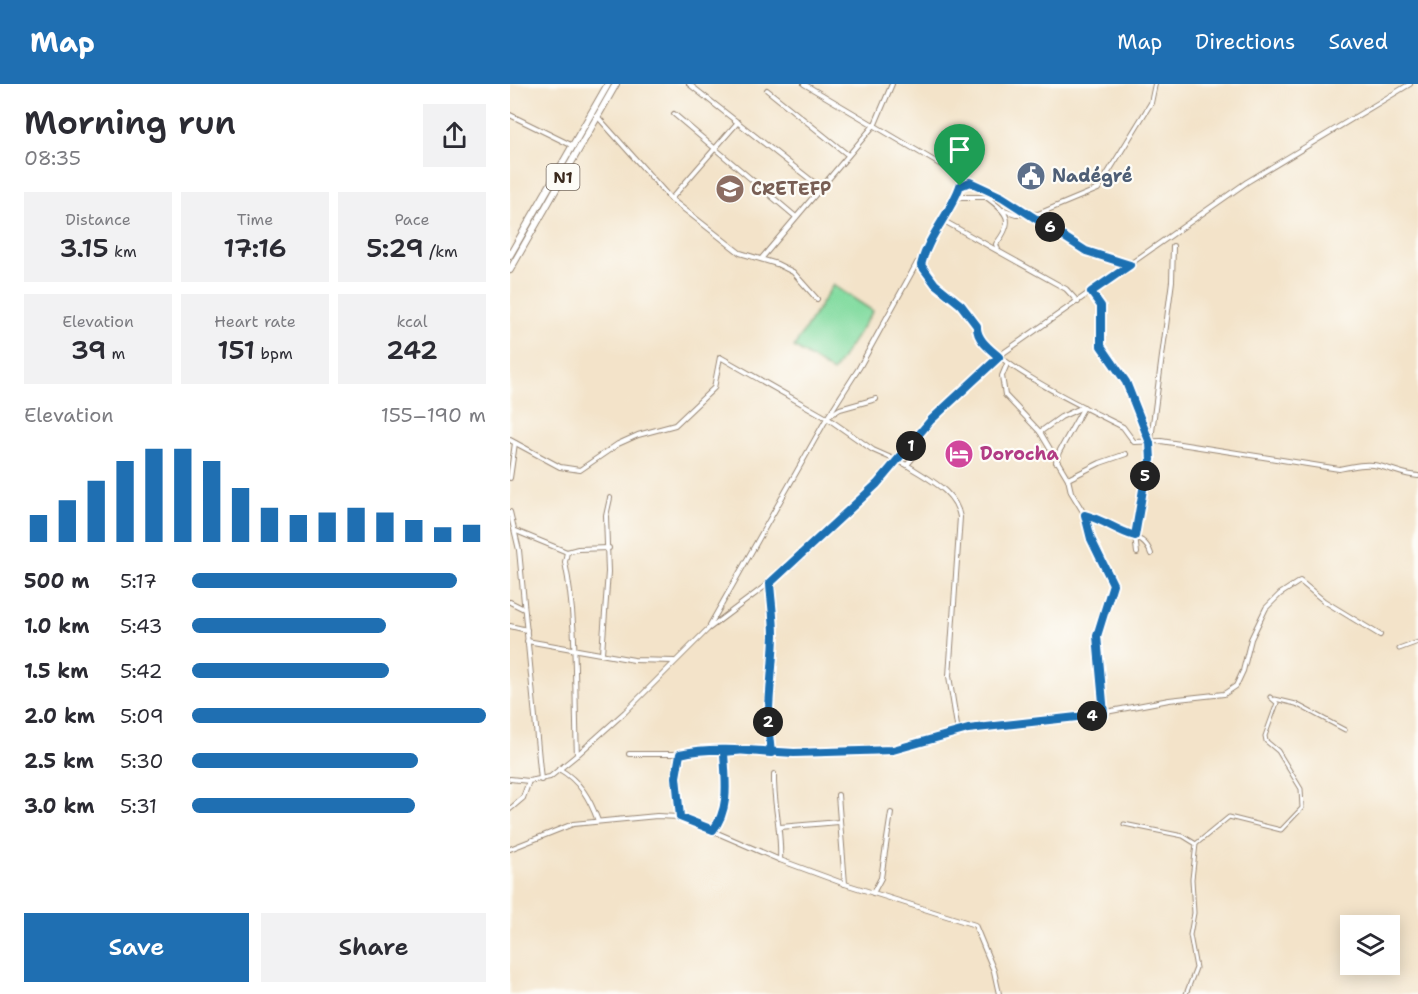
<!DOCTYPE html>
<meta charset="utf-8">
<style>
body{margin:0;font-family:"Shantell Sans",sans-serif;background:#f2f2f3;color:#2b2b33;height:100vh;display:flex;flex-direction:column;font-size:22px;white-space:nowrap}
*{box-sizing:border-box;margin:0}
p{font-size:20px;color:#7c7c81}
.icon{flex:none;width:33px;height:33px;fill:none;stroke:currentColor;stroke-width:2;stroke-linecap:round;stroke-linejoin:round}
.map{position:relative;flex:1;overflow:hidden}
.panel{display:flex;flex-direction:column;background:#fff;width:510px}
.panel>*{flex:none}
.controls{position:absolute;left:830px;top:831px;display:grid;gap:12px}
.controls a{display:grid;place-items:center;width:60px;height:60px;border-radius:0px;background:#fff;box-shadow:0 3px 15px #0003;font-size:30px}
.pin{position:absolute;display:grid;place-items:center;width:51px;height:51px;color:#fff;margin:-62px -26px;border-radius:50% 50% 50% 0;rotate:-45deg;box-shadow:0 0 6px #0007}
.pin .icon{rotate:45deg}
.km{position:absolute;width:30px;height:30px;margin:-15px;border-radius:50%;background:#222;color:#fff;font-size:16px;line-height:30px;text-align:center}
.round{display:grid;place-items:center;flex:none;width:63px;height:63px;border-radius:0px;background:#f2f2f3}
.summary{display:flex;align-items:center;justify-content:space-between;height:102px;padding:0 24px}
h1{font-size:33px;font-weight:600;line-height:45px}
.stats{display:grid;grid-template-columns:repeat(3,1fr);gap:9px;height:102px;padding:6px 24px}
.stats div{display:grid;align-content:center;border-radius:0px;background:#f2f2f3;text-align:center}
.stats b{font-size:26px;font-weight:600}
.stats small{font-size:16px;font-weight:400}
.stats p{font-size:16px}
.chart{height:168px;padding:12px 24px}
.chart p{display:flex;justify-content:space-between}
.chart svg{width:100%;height:108px;margin-top:6px;stroke:#1f6fb2;stroke-width:6}
.primary-button{display:flex;gap:12px;margin-top:auto;padding:12px 24px}
.primary-button a{flex:1;height:69px;border-radius:0px;background:#1f6fb2;color:#fff;font-size:24px;font-weight:600;line-height:69px;text-align:center}
.primary-button a+a{background:#f2f2f3;color:#2b2b33}
ul{padding:0 24px;list-style:none;font-size:20px}
li{display:grid;grid-template-columns:96px 72px 1fr;align-items:center;height:45px}
li i{height:15px;border-radius:8px;background:#1f6fb2}
header{display:flex;align-items:center;gap:36px;box-sizing:border-box;height:84px;padding:0 30px;background:#1f6fb2;color:#fff}
header strong{font-size:28px}
nav{display:flex;gap:33px;margin-inline-start:auto;font-size:21px}
main{display:flex;flex:1;min-height:0}
.map>svg:first-child{display:block}
</style>
<header>
<strong>Map</strong>
<nav><a>Map</a><a>Directions</a><a>Saved</a></nav>
</header>
<main>
<section class="panel">
<div class="summary"><div><h1>Morning run</h1><p>08:35</p></div><a class="round"><svg class="icon" aria-label="share" viewBox="0 0 24 24"><path d="M12 15V3M7 8l5-5 5 5M5 13v7h14v-7"/></svg></a></div>
<div class="stats">
<div><p>Distance</p><b>3.15<small> km</small></b></div>
<div><p>Time</p><b>17:16</b></div>
<div><p>Pace</p><b>5:29<small> /km</small></b></div>
</div>
<div class="stats">
<div><p>Elevation</p><b>39<small> m</small></b></div>
<div><p>Heart rate</p><b>151<small> bpm</small></b></div>
<div><p>kcal</p><b>242</b></div>
</div>
<div class="chart"><p><span>Elevation</span>155–190 m</p>
<svg viewBox="0 0 160 44" preserveAspectRatio="none"><path d="M5 44V33M15 44V27M25 44V19M35 44V11M45 44V6M55 44V6M65 44V11M75 44V22M85 44V30M95 44V33M105 44V32M115 44V30M125 44V32M135 44V35M145 44V38M155 44V37"/></svg>
</div>
<ul>
<li><b>500 m</b>5:17<i style="width:90%"></i></li>
<li><b>1.0 km</b>5:43<i style="width:66%"></i></li>
<li><b>1.5 km</b>5:42<i style="width:67%"></i></li>
<li><b>2.0 km</b>5:09<i style="width:100%"></i></li>
<li><b>2.5 km</b>5:30<i style="width:77%"></i></li>
<li><b>3.0 km</b>5:31<i style="width:76%"></i></li>
</ul>
<div class="primary-button"><a>Save</a><a>Share</a></div>
</section>
<div class="map">
<svg width="908" height="910" viewBox="0 0 908 910">
<rect width="100%" height="100%" fill="#fdfcf7"/>
<filter id="ink" filterUnits="userSpaceOnUse"><feTurbulence type="fractalNoise" baseFrequency=".0167" numOctaves="2"/><feDisplacementMap in="SourceGraphic" scale="12" xChannelSelector="R" yChannelSelector="G"/><feConvolveMatrix kernelMatrix="1 2 1 2 8 2 1 2 1" color-interpolation-filters="sRGB"/></filter>
<filter id="wash" filterUnits="userSpaceOnUse"><feTurbulence type="fractalNoise" baseFrequency=".008" numOctaves="4" result="noise"/><feDisplacementMap in="SourceGraphic" scale="24" xChannelSelector="R" yChannelSelector="G"/><feGaussianBlur stdDeviation="1.35" result="paint"/><feColorMatrix in="noise" values="0 0 0 0 0 0 0 0 0 0 0 0 0 0 0 0 0 1.4 0 .05"/><feComposite in="paint" operator="in"/></filter>
<g filter="url(#wash)">
<rect width="100%" height="100%" fill="#f3e3c9"/>
<path fill="#84dca1" stroke="#608360" stroke-width="1.5" d="M323,201L363,227L323,288L284,263Z"/>
</g>
<g filter="url(#ink)">
<g fill="none" stroke-linecap="round" stroke-linejoin="round">
<g stroke="#978674" stroke-width="5">
<g id="pedestrian">
<path d="M889,565L908,558"/>
<path d="M765,615L786,620L835,646"/>
<path d="M614,740L673,752L686,760L682,795L684,829L680,851L686,884L676,910"/>
<path d="M686,760L719,733L771,746L792,724L791,705L768,667L756,657L755,652L767,619L760,613"/>
</g>
</g>
<g stroke="#978674" stroke-width="6">
<g id="minor">
<path d="M179,0L311,104"/>
<path d="M294,0L460,98L492,113L576,167L620,181"/>
<path d="M257,6L338,71"/>
<path d="M164,30L286,133"/>
<path d="M0,31L63,62"/>
<path d="M87,32L161,115L230,169L267,180L283,188L307,215"/>
<path d="M446,113L450,102L460,98"/>
<path d="M476,113C498,129 505,136 486,160L488,166"/>
<path d="M492,113H446L415,165L411,181L425,200L451,221L467,242C465,273 586,329 613,343L624,358L651,357L829,385C843,382 856,379 869,382C883,385 893,391 908,392"/>
<path d="M161,115L228,38"/>
<path d="M494,126L506,130H528L588,105L641,19L645,0"/>
<path d="M434,137L556,205L568,218"/>
<path d="M251,175L365,40L382,0"/>
<path d="M581,208L591,222V262L616,298L640,359L641,376L636,388L625,452L627,469"/>
<path d="M497,280L492,292L495,311L530,348L558,395L561,408L575,431L581,455L603,500L587,552L594,630"/>
<path d="M319,332L330,325L366,315"/>
<path d="M530,348L551,333L573,323"/>
<path d="M411,350L410,365L397,381C419,396 445,406 450,433L439,592L448,648"/>
<path d="M641,355L662,197L663,162"/>
<path d="M0,356L50,383L70,386L108,360L128,351L165,341L204,304L210,273L317,334L200,541"/>
<path d="M546,378L549,368L574,323"/>
<path d="M397,381L363,366L317,334L349,284L407,179"/>
<path d="M0,394L5,359"/>
<path d="M558,395L590,379L616,370"/>
<path d="M0,428L9,466L31,696"/>
<path d="M576,431C589,434 595,440 607,446C621,454 635,452 641,470"/>
<path d="M6,447L57,468L68,465L99,464"/>
<path d="M57,468L55,478C68,541 64,607 67,671"/>
<path d="M260,499C261,516 264,534 264,551C262,591 255,628 261,669"/>
<path d="M0,518L14,525"/>
<path d="M0,542L17,546"/>
<path d="M17,557L124,576L164,577"/>
<path d="M92,569L98,488L96,432L100,414"/>
<path d="M119,670H170"/>
<path d="M49,685C70,697 80,715 88,737"/>
<path d="M264,690C263,720 272,747 270,776"/>
<path d="M0,695L19,697"/>
<path d="M328,711L335,800"/>
<path d="M0,725L13,714L19,697L40,693L67,671L115,628L198,545L282,482L367,400L421,336L489,272L737,98L900,0"/>
<path d="M170,733C167,712 163,691 170,670L183,667L236,666L283,669L383,666L458,645L554,636L659,616L714,610L726,602L733,587L741,555L756,524L770,510L790,497L814,517L870,551"/>
<path d="M270,743L329,738"/>
<path d="M203,746C221,724 215,694 214,668"/>
<path d="M0,765L63,740L147,732L170,733L270,776L335,800L465,841L484,887L489,910"/>
<path d="M363,809L371,794L381,729"/>
</g>
</g>
<g stroke="#978674" stroke-width="8">
<g id="trunk">
<path d="M0,171L98,0"/>
<path d="M0,186L106,0"/>
</g>
</g>
<use href="#pedestrian" stroke="#fff" stroke-width="3"/>
<use href="#minor" stroke="#fff" stroke-width="4"/>
<use href="#trunk" stroke="#fff" stroke-width="6"/>
</g>
</g>
<g fill="none" stroke-linecap="round" stroke-linejoin="round" filter="url(#ink)">
<g stroke="#fff" stroke-width="12">
<path id="route" d="M450,102C440,130 418,152 411,181L425,200L451,221L467,242C466,255 480,265 489,273L421,336L367,400L260,499C261,516 264,534 264,551C263,591 255,628 261,669C232,666 199,663 170,670L166,693L170,733L203,746C221,724 215,694 214,668L236,666L284,669L383,666L458,645L594,630L587,552L603,500L581,455L575,431C594,436 607,447 625,452L636,388L641,376L640,359L616,298L591,262V222L581,208L620,181L576,167L492,113L460,98L450,102"/>
</g>
<use href="#route" stroke="#1f6fb2" stroke-width="8"/>
</g>
<defs>
<g id="civic-disc" transform="scale(1.5)"><circle r="9.5" fill="#5c6f8a" stroke="#fdfcf7"/><path d="M-.6-6.5H3V-4.5H.6V-3L4-1V1h2V6H-6V1h2V-1L-.6-3ZM-1.2 2.5V6h2.4V2.5Z" fill="#fff"/></g>
<g id="school-disc" transform="scale(1.5)"><circle r="9.5" fill="#8d6e63" stroke="#fdfcf7"/><path d="M0-5L7-2L0 1L-7-2ZM-4 1L0 2.5L4 1V4Q0 6-4 4Z" fill="#fff"/></g>
<g id="hotel-disc" transform="scale(1.5)"><circle r="9.5" fill="#d1479c" stroke="#fdfcf7"/><path d="M-6-4.5h1.5V1H6V5H4.5V3h-9V5H-6ZM-4 0a1.8 1.8 0 1 1 3.6 0ZM.5 0V-2.5h3Q6-2.5 6 0Z" fill="#fff"/></g>
</defs>
<g fill-rule="evenodd">
<use href="#civic-disc" x="521" y="92"/>
<use href="#school-disc" x="220" y="105"/>
<use href="#hotel-disc" x="449" y="370"/>
</g>
<g text-anchor="middle" stroke-width="4.5" stroke-linejoin="round" paint-order="stroke">
<rect fill="#fdfcf7" stroke="#75695f" stroke-width="1.5" x="36.5" y="80" width="33" height="26" rx="4.5"/>
<g font-size="16" font-weight="bold" fill="#3b2a1e">
<text x="53" y="99">N1</text>
</g>
<g font-size="18" font-weight="bold" fill="#4e5e75" stroke="#fdfcf7" text-anchor="start">
<text x="542" y="98">Nadégré</text>
</g>
<g font-size="18" font-weight="bold" fill="#785e54" stroke="#fdfcf7" text-anchor="start">
<text x="241" y="111">CRETEFP</text>
</g>
<g font-size="18" font-weight="bold" fill="#b23c85" stroke="#fdfcf7" text-anchor="start">
<text x="470" y="376">Dorocha</text>
</g>
</g>
</svg>
<div class="controls">
<a><svg class="icon" aria-label="layers" viewBox="0 0 24 24"><path d="M12 4l9 5-9 5-9-5zM3 14l9 5 9-5"/></svg></a>
</div>
<div class="pin" style="left:450px;top:102px;background:#1e9e55"><svg class="icon" aria-label="arrive" viewBox="0 0 24 24"><path d="M6 21V4h12l-3 4 3 4H6"/></svg></div>
<b class="km" style="left:401px;top:362px">1</b>
<b class="km" style="left:258px;top:638px">2</b>
<b class="km" style="left:582px;top:632px">4</b>
<b class="km" style="left:635px;top:392px">5</b>
<b class="km" style="left:540px;top:143px">6</b>
</div>
</main>
